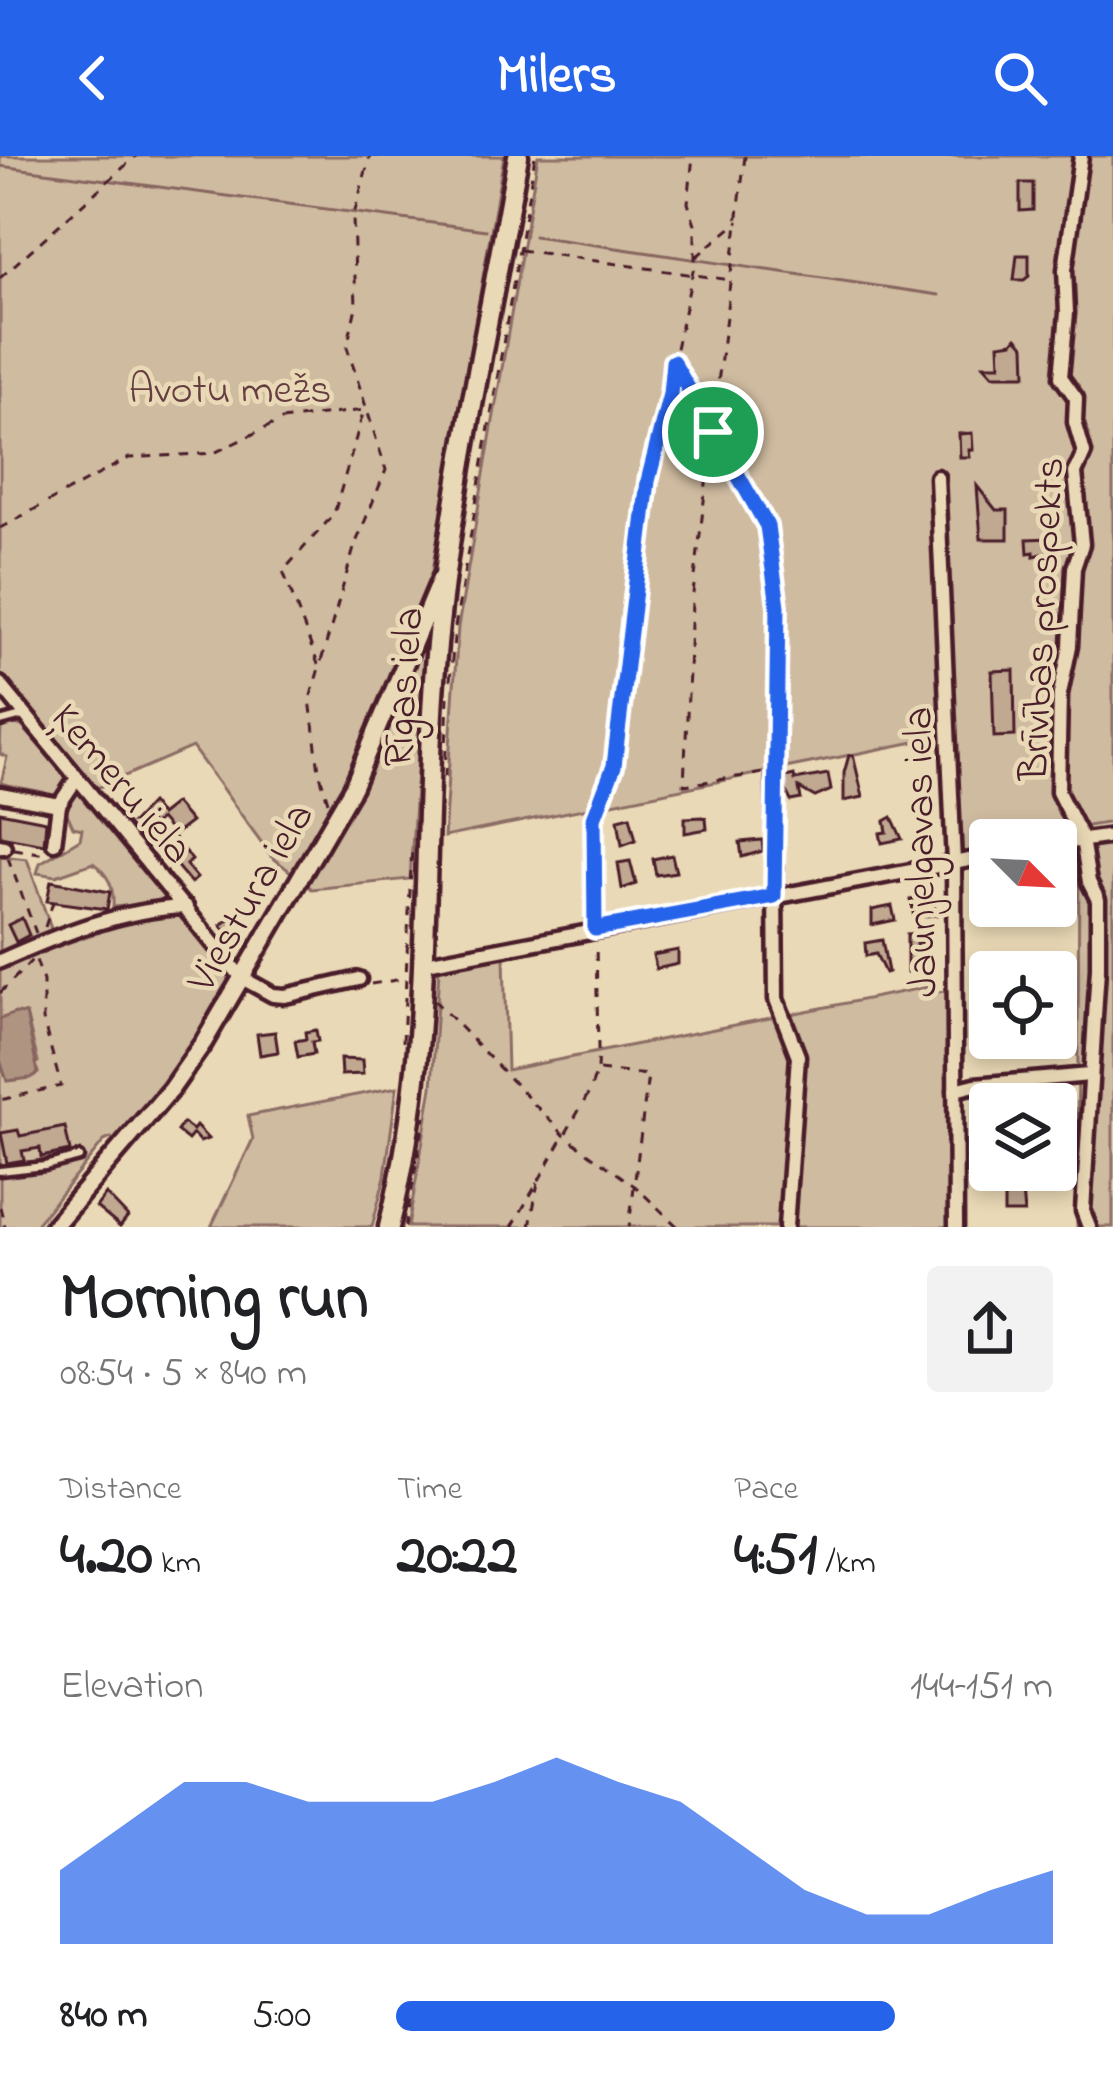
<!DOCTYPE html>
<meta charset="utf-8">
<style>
body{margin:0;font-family:"Indie Flower",sans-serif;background:#f2f2f2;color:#202124;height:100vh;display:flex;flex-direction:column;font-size:45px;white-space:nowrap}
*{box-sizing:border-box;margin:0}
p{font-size:39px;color:#757577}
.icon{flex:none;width:66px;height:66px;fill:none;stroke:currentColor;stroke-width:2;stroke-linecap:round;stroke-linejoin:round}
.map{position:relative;height:1071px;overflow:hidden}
.drawer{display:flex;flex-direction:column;background:#fff;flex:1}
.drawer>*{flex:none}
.needle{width:78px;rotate:114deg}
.controls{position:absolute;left:969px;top:663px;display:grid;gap:24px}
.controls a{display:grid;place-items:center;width:108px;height:108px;border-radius:12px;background:#fff;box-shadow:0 6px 18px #0003;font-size:60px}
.pin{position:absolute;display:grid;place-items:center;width:102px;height:102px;color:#fff;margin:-51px;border:6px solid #fff;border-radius:50%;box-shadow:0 3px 12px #0007}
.round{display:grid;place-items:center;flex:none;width:126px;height:126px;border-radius:12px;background:#f2f2f2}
.summary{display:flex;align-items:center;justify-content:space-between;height:204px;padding:0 60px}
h1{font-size:66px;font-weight:700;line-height:90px}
.metrics{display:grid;grid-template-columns:repeat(3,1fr);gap:18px;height:204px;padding:12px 60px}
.metrics div{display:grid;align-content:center}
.metrics b{font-size:60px;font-weight:700}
.metrics small{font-size:33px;font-weight:400}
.metrics p{font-size:33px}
.chart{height:336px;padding:24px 60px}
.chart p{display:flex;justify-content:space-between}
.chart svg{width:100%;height:216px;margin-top:12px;fill:#2563eb;opacity:.7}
ul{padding:0 60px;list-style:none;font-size:39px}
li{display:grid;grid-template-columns:192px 144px 1fr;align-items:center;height:90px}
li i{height:30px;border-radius:15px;background:#2563eb}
header{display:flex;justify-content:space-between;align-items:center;height:156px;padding:0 60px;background:#2563eb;color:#fff;font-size:54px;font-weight:700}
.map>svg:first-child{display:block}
</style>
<header><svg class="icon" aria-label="back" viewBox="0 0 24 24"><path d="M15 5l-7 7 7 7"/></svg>Milers<svg class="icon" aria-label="search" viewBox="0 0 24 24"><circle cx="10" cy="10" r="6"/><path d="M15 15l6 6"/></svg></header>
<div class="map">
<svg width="1113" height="1071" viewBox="0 0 1113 1071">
<rect width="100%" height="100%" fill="#ead9b6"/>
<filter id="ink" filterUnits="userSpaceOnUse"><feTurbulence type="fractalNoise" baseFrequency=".00833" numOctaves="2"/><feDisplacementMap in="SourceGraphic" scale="24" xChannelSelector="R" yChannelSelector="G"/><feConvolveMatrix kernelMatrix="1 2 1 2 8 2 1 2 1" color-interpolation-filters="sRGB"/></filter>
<g filter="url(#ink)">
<g fill="#cfbba0" stroke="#8c6d66" stroke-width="3">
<path d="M0,0H504L429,432L410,723L312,733L272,701L192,591L88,636L0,528Z"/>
<path d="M538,0H1113V666L1088,670L1078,675L1082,683L990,684V696L959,701L954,578L444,681L458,471Z"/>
<path d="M12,567L22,570L170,740L168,746L113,751C114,731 109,719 93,707L56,720L37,717L40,707L80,683L82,673L73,671C55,626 43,640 1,627L7,601L0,598L1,570Z"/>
<path d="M1113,688V1071H1077L1079,692Z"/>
<path d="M0,700L27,703L57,790L149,760L182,759L238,820L165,929L117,987L111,982L104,985L34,1071H0V904L7,924L38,906L26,858L0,863Z"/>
<path d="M504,800L507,914L927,831L933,836L953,835L956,1071H408L432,931L439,813Z"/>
<path d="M397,931L385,1020L372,1071H211L253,983L248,960Z"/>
</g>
<path fill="#b09482" stroke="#87655f" stroke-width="3" d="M15,857L26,858L38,917L31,922L7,925L0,904V863Z"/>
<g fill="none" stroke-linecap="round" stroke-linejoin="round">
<g stroke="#87655f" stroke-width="3">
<path d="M0,10L486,74"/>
<path d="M534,80L939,139"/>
</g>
</g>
<g fill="#c0a891" stroke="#4a1f2b" stroke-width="3">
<path d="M1020,27H1033V54L1020,55Z"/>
<path d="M1017,99H1029V120L1024,124H1014Z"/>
<path d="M1017,181L1025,190L1026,219H993L984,209H1000L999,188L1013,186Z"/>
<path d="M972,277L973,294H969L970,301H960L959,278Z"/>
<path d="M977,330L996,354H1008V383H981Z"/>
<path d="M1050,382L1051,396L1034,400V396L1028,397L1027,383Z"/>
<path d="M1014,514L1015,580L994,581L992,515Z"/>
<path d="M849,599H853L863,641L844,645V617Z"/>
<path d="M828,618L831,634L815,641L799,632L801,643L791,645L785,633L786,621L794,619L795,624Z"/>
<path d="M151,647L160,659L175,647L191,666L174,679L160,663L152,670L147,664L133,666Z"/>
<path d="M0,656L46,665L44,688L0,680Z"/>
<path d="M630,660L636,684L622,689L618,663Z"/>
<path d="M703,661L706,662L707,673L685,677V662Z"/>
<path d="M892,661L902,683L882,687L880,677L887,676L885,665Z"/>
<path d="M171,679L192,704L186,709L197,722L191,727L163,694Z"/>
<path d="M762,684L763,695L742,701L740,686Z"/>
<path d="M672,699L676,716L656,719L653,703Z"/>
<path d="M630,705L636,728L622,733L618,707Z"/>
<path d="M51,725L110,736L107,753L47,745Z"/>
<path d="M932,740L936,759L914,761L910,744Z"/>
<path d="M892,750L895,764L872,769V754Z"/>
<path d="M234,759L246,773L233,783L221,769Z"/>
<path d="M22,762L29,779L16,786L8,769Z"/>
<path d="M923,777L924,786L916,787L918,815L907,816V778Z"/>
<path d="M882,784L888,816L885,817L876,798L866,800L865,787Z"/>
<path d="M678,794V808L656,813L653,799Z"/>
<rect x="1040" y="804" width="24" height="12"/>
<path d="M316,874L318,885L312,886L314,898L298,901L295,885L306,883L305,876Z"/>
<path d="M275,876L278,896L260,899L257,878Z"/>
<path d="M340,903L362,904L363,918L341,919Z"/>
<path d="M183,967L193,974L196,970L208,983L200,986L193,978L188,984L177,975Z"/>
<path d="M65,971L70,995L41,1001L40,992L22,995L24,1004L7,1007L1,977L18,974L20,980Z"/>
<path d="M1004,1035H1022L1024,1057H1004Z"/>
<path d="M106,1038L128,1061L120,1071L96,1051Z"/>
</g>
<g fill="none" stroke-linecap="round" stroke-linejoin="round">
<g stroke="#4a1f2b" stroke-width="15">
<g id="service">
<path d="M0,566L22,560"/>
<path d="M0,1015L45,1010L79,1001"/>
</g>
</g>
<g stroke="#4a1f2b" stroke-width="21">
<g id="minor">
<path d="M1081,0L1065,114L1067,157L1061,221L1076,242L1075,266L1084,297L1075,317L1082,388L1074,412L1070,490L1060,538L1058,636L1082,683L1089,726L1098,744V812L1083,1055L1089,1071"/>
<path d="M937,321L954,707L956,1071"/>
<path d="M0,528L242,822L273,839L285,840L359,823"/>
<path d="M774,616L776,843L798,900L786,1071"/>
<path d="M0,638L59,649L54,687"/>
<path d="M59,649L77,622"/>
<path d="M594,662L595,773"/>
<path d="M1056,688L1113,680"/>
<path d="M0,690L4,691"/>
<path d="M0,805C58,779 122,753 186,751"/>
<path d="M421,808L990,700"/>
<path d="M955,934L975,929L1090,919"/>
</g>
</g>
<g stroke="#4a1f2b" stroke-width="24">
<path id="tertiary" d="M53,1071L171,933L204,886L353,631L440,424"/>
</g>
<g stroke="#4a1f2b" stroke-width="27">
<path id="primary" d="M389,1071C436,889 420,697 435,511C449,340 489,169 518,0"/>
</g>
<g stroke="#4a1f2b" stroke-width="3" stroke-dasharray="9 9" stroke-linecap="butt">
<path d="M745,0L692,446L684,629L764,617"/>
<path d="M520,94L730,124"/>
<path d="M696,101L739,65"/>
<path d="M0,122L136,0"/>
<path d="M673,206L767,371L778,450L774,605"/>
<path d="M0,372L129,302L214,297L282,264L364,254L334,358L283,415L319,511"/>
<path d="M450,525L455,471L535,0"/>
<path d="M445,621L448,541"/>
<path d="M328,646L319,615L310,543L355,389L386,314L347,191L356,151L353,62L370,0"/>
<path d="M598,652L614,610L648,325L658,296L673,206L695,106V68L688,47L693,0"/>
<path d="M14,693L46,698"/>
<path d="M8,702L36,777"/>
<path d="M45,771L53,746"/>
<path d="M371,828L403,823"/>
<path d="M0,837L35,801L43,825V864L61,930L0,944"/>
<path d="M434,844L565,980L636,1031L678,1071"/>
<path d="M403,886L412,691"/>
<path d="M599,914L648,919L629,1071"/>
<path d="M0,1051L5,1071"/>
<path d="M405,1071L425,960"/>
<path d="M512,1071L590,935L597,914L598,892L596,787"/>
<path d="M530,1071L538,1026"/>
</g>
<use href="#service" stroke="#ead9b6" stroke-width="6"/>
<use href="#minor" stroke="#ead9b6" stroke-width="12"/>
<use href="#tertiary" stroke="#ead9b6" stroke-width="15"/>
<use href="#primary" stroke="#ead9b6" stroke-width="18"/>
</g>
</g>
<g fill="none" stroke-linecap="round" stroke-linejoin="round" filter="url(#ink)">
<g stroke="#fff" stroke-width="24">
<path id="route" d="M673,206L767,370L778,450L774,740L595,773L594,662L614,610L648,325L670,238Z"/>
</g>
<use href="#route" stroke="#2563eb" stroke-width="15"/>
</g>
<g text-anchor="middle" stroke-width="9" stroke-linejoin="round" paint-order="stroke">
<g font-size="42" fill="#653e42" stroke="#ead9b6">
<text x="230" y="246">Avotu mežs</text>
</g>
<g font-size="42" fill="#4a1f2b" stroke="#ead9b6">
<text transform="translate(1039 463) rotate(-87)" y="15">Brīvības prospekts</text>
<text transform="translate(401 531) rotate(-86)" y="15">Rīgas iela</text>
<text transform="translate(124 626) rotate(50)" y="15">Ķemeru iela</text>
<text transform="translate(918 696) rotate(-91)" y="15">Jaunjelgavas iela</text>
<text transform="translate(248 740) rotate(-60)" y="15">Viestura iela</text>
</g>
</g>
</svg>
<div class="controls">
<a><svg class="needle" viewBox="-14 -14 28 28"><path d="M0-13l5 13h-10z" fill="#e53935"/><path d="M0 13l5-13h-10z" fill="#757577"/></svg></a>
<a><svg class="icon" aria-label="locate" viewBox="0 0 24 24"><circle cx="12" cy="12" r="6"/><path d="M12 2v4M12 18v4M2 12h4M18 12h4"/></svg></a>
<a><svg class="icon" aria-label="layers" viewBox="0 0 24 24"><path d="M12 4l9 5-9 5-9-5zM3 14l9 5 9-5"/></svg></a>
</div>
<div class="pin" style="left:713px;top:276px;background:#1e9e55"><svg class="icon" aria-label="arrive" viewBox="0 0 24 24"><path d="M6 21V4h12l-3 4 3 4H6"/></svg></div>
</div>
<section class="drawer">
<div class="summary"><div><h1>Morning run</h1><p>08:54 · 5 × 840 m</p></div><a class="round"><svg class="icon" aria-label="share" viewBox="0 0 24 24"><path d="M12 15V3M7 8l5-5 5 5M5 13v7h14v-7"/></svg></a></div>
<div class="metrics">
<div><p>Distance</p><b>4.20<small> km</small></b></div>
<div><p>Time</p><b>20:22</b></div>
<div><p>Pace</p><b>4:51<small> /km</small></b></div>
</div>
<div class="chart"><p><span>Elevation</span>144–151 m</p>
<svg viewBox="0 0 160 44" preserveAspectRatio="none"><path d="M0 44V29L10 20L20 11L30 11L40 15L50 15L60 15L70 11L80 6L90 11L100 15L110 24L120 33L130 38L140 38L150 33L160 29V44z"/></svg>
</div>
<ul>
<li><b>840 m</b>5:00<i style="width:76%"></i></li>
</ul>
</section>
